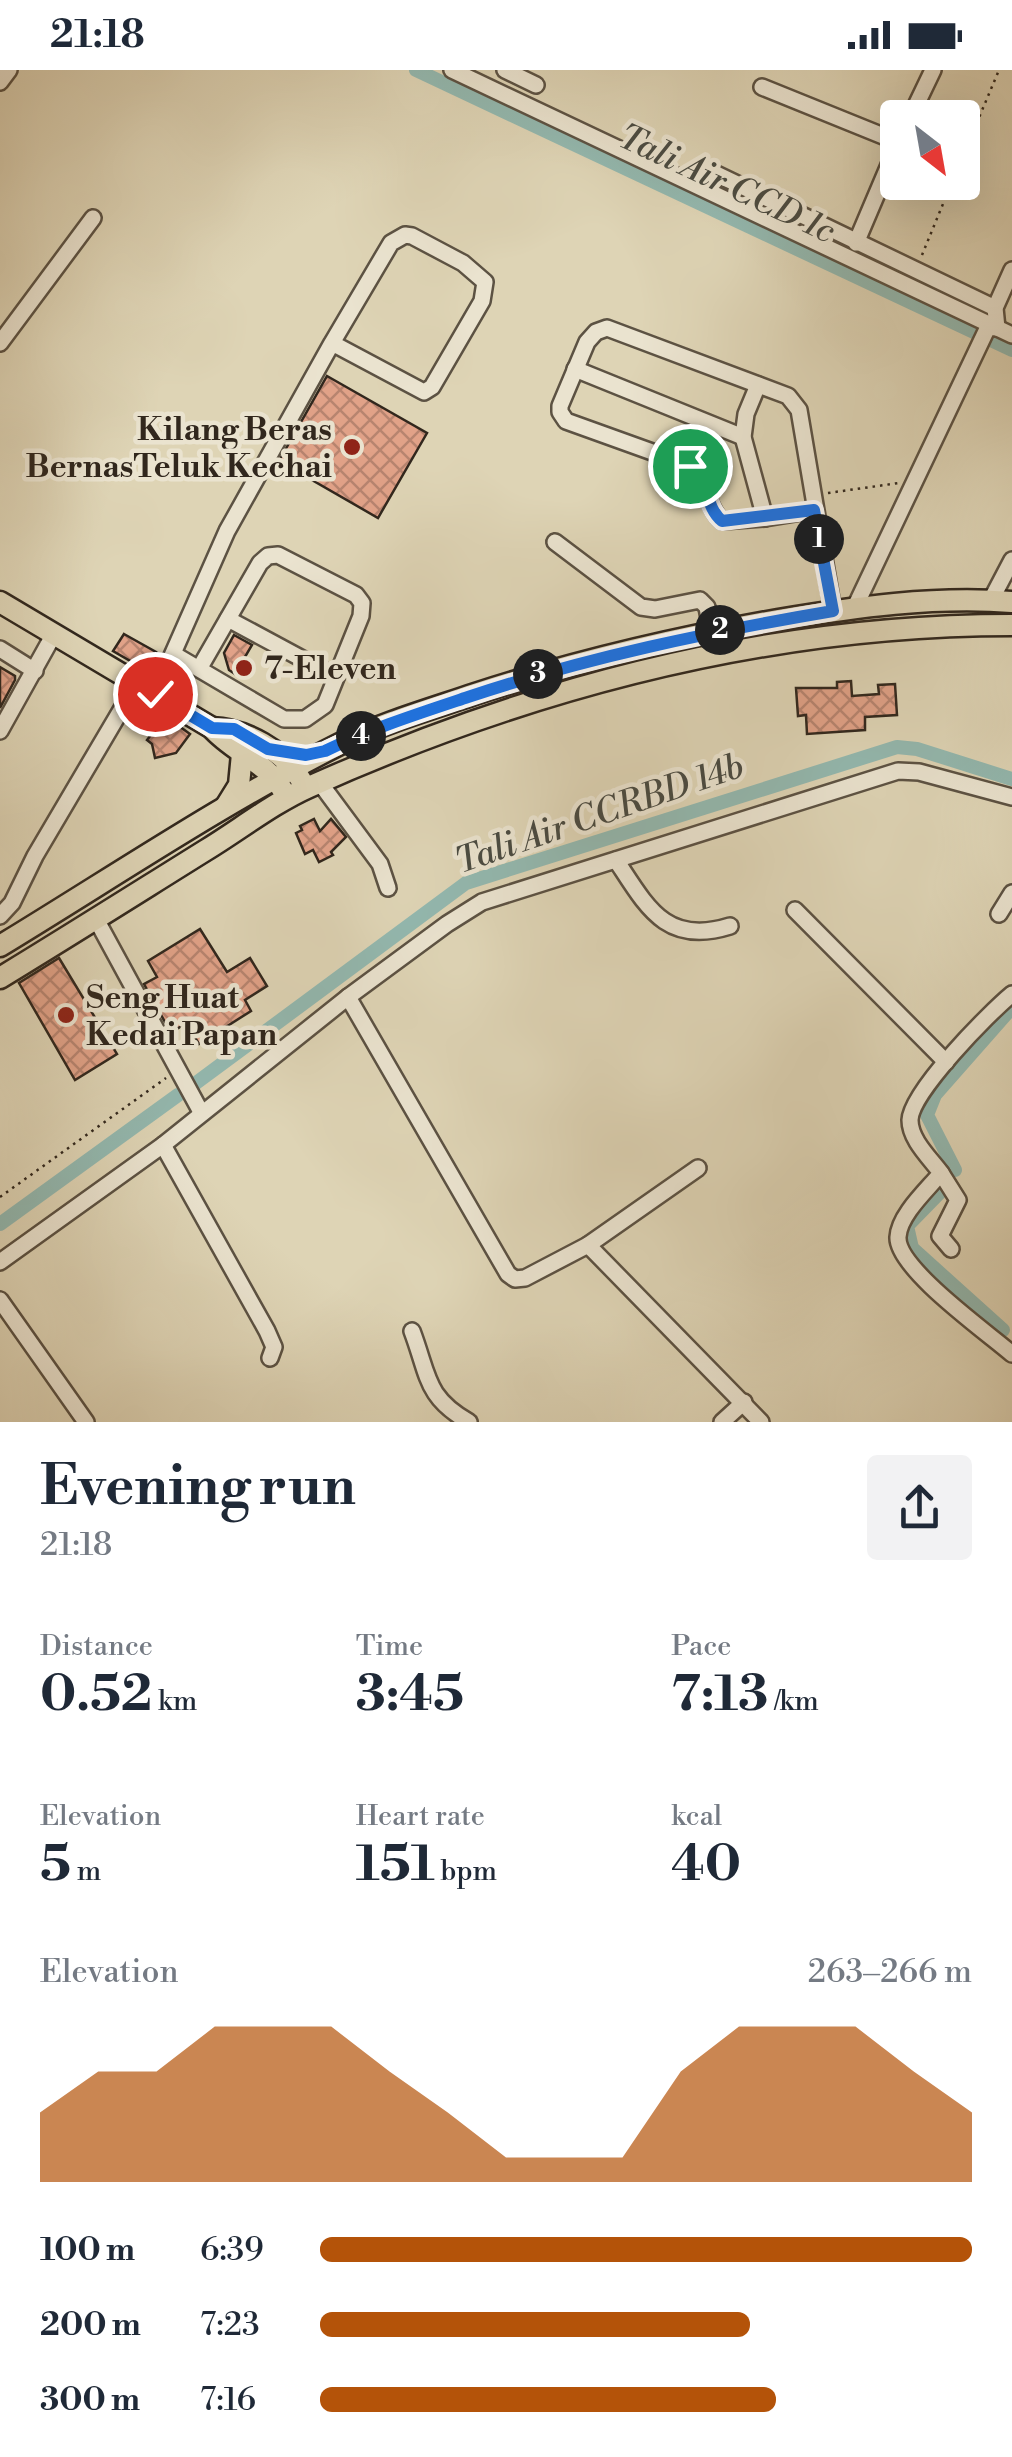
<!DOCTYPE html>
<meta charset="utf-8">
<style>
body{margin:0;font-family:"Libre Bodoni",serif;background:#f2f2f3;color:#1f2937;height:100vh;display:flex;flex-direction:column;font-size:38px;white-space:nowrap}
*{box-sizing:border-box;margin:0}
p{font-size:32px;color:#747a83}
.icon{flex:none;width:55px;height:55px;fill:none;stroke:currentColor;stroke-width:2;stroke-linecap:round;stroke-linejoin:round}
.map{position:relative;height:1352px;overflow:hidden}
.panel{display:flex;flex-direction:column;background:#fff;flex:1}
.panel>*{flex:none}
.needle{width:65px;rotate:149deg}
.fabs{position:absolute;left:880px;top:30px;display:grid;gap:20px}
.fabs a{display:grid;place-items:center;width:100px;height:100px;border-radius:10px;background:#fff;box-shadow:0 10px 40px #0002;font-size:50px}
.pin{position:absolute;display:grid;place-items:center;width:85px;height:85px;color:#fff;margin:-42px;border:5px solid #fff;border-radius:50%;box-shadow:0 2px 10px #0007}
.km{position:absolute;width:50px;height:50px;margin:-25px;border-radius:50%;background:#222;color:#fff;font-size:28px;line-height:50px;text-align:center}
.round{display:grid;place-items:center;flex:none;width:105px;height:105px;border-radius:10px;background:#f2f2f3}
.summary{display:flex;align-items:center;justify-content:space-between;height:170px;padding:0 40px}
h1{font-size:55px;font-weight:700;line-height:75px}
.figures{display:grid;grid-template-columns:repeat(3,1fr);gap:15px;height:170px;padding:10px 40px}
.figures div{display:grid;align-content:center}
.figures b{font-size:50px;font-weight:700}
.figures small{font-size:28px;font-weight:400}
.figures p{font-size:28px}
.chart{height:280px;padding:20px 40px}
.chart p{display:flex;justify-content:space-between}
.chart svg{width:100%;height:180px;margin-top:10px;fill:#b45309;opacity:.7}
ul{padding:0 40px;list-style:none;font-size:32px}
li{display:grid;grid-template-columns:160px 120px 1fr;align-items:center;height:75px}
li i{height:25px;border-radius:12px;background:#b45309}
.status{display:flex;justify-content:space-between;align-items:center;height:70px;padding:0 50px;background:#fff;direction:ltr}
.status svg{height:28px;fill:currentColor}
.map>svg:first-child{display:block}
</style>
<div class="status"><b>21:18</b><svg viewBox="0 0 49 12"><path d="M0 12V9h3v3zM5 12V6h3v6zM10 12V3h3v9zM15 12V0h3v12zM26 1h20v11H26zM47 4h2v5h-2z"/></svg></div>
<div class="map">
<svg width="1012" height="1352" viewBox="0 0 1012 1352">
<defs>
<pattern id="building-cross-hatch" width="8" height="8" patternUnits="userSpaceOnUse" patternTransform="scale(2.5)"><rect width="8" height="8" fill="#e1a288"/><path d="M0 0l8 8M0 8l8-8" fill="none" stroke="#b7846f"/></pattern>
</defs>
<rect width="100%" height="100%" fill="#ded4b5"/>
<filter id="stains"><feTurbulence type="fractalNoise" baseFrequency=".002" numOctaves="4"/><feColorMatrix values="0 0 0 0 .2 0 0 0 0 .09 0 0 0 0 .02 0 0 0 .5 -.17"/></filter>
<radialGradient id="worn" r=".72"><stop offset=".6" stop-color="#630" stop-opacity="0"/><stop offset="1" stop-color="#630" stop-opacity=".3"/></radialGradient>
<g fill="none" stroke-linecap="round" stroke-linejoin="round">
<g stroke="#93b8af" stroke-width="14">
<path d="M416,0L1012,280"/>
<path d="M196,1013L466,813L897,677L917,679L1012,709"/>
<path d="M955,1100L927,1045L935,1025L1008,942"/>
<path d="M945,1117L907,1156L912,1178L1003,1260"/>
<path d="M0,1154L178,1025"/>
</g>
</g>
<g fill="url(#building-cross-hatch)" stroke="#31271d" stroke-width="2.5">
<path d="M327,306L427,363L378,448L279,391Z"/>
<path d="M124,564L156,582L146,600L113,581Z"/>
<path d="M234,565L252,575L235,604L229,600L224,583Z"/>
<path d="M0,597L15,606V610L0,638Z"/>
<path d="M851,611L852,626L879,624L878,615L895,614L897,645L865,647V660L807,664L806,645L798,646L796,618H837V612Z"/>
<path d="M161,643L190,664L176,683L155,688L152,674L147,670L161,652L156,649Z"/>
<path d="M314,749L320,761L331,749L346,767L331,782L333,785L319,792L313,780L305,784L296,763L302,760L300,756Z"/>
<path d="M200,859L227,902L250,888L267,916L245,930L251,941L199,974L186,953L171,963L144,914L157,907L148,891Z"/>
<path d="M59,888L117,984L75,1010L19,913Z"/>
</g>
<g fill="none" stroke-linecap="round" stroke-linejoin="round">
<g stroke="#5c5243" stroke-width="20">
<g id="minor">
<path d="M452,0L1012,265"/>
<path d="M505,0L536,15"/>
<path d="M0,12L9,0"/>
<path d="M762,17L898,72"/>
<path d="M910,48L933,0"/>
<path d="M708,100L995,238"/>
<path d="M856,173L898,74"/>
<path d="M0,273L93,148"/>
<path d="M575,299L743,367"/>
<path d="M758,315L746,344L743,367L765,448"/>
<path d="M814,440L765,448L722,451C706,437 708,413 694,397L566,351L560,342V336L587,272L596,262L607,258L788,326L799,340L833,541"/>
<path d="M555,472L641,537L655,539L700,530L707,537L711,561"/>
<path d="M991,530L1012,490"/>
<path d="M855,537L988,257L997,258L995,238L1012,200"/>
<path d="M228,549L336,607"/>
<path d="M0,579L35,601"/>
<path d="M175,585L284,649H305L325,635L361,546L362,533L356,525L278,485L268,486L260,493L199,599"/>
<path d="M155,624L227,461L332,273L391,173L405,165L412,166L463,193L485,212L482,231L432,317L424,322L332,273"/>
<path d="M0,661L54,564"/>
<path d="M320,713L380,794L388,818"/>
<path d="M616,790C647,837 666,876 730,856"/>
<path d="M795,840L946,992"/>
<path d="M999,844L1012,823"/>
<path d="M0,846L12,833L35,786L127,630"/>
<path d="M96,849L201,1042"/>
<path d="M1012,924C989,943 911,1022 910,1050C910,1070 930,1088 941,1103C927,1120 899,1145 898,1167C896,1198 988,1263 1012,1284"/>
<path d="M348,927L508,1204L515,1209L525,1208L588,1175L761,1352"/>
<path d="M163,1075L267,1261L274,1277L270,1288"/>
<path d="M941,1103L958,1130L940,1166L951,1179"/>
<path d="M588,1175L698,1098"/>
<path d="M0,1192L163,1075L348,927L447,854L482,832L898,701L919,702L1012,727"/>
<path d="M0,1230L86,1352"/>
<path d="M412,1261C429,1306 425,1327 469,1352"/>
<path d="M722,1352L744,1332"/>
</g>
</g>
<g stroke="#31271d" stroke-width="25">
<g id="major">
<path d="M0,532L212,658C232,681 267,693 282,719"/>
<path d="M212,658C245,659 284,681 301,710"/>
<path d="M226,736L239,715L242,684"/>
<path d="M0,876C112,808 223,733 340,674C382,653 431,639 475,624C574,592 675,568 778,550C855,537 934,526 1012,532"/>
<path d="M0,908C69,866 137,823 206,780C239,760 273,733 309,717C532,617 767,555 1012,555"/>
</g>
</g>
<g stroke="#31271d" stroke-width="2.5" stroke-dasharray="2.5 5" stroke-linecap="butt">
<path d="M962,88L999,0"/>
<path d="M922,185L952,112"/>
<path d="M828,423L899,413"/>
<path d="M0,1127L166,1008"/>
</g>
<use href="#minor" stroke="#eae3cf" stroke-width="15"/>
<use href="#major" stroke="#ded4b5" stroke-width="20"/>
</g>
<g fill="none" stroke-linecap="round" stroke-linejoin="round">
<g stroke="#fff" stroke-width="20">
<path id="route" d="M155,624L212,658L234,659L268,679L306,685L325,681C370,659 420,643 468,627C588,587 709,562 833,541L814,440L722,451C704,436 709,409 690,396"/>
</g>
<use href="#route" stroke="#1a73e8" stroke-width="12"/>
</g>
<g fill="#8f2418" stroke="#eae3cf" stroke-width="4">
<circle cx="352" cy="377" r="10"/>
<circle cx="244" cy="598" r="10"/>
<circle cx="66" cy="945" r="10"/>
</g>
<g text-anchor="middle" stroke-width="9" stroke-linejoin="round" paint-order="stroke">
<g font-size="32" font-weight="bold" fill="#31271d" stroke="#eae3cf" text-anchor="start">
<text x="332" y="370" text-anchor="end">Kilang Beras<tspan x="332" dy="37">BernasTeluk Kechai</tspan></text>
<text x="264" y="609">7-Eleven</text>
<text x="86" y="938">Seng Huat<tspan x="86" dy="37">Kedai Papan</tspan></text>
</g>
<g font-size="35" font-style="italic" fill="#4a4b42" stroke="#eae3cf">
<text transform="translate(727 113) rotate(25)" y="12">Tali Air CCD 1c</text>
<text transform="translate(599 743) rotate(-19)" y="12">Tali Air CCRBD 14b</text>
</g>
</g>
<rect width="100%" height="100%" filter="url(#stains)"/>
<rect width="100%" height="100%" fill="url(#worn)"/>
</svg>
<div class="fabs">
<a><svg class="needle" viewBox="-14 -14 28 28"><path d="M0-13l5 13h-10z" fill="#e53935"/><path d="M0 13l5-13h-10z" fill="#747a83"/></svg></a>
</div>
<div class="pin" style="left:690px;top:396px;background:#1e9e55"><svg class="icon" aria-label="arrive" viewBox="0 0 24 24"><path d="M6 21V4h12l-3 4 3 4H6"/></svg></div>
<div class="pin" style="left:155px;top:624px;background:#d93025"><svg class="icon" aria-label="check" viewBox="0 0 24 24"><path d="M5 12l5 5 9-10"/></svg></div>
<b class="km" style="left:819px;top:469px">1</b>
<b class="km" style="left:720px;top:560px">2</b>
<b class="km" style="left:538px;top:604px">3</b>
<b class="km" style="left:361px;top:666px">4</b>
</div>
<section class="panel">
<div class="summary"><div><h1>Evening run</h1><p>21:18</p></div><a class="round"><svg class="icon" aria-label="share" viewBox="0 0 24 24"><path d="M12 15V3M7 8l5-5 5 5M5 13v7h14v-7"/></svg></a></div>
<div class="figures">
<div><p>Distance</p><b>0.52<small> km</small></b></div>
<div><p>Time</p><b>3:45</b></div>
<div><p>Pace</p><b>7:13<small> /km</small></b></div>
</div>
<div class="figures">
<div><p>Elevation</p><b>5<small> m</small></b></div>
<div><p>Heart rate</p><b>151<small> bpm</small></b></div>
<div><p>kcal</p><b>40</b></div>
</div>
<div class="chart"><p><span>Elevation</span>263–266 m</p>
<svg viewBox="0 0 160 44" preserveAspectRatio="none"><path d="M0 44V27L10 17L20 17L30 6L40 6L50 6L60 17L70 27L80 38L90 38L100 38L110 17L120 6L130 6L140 6L150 17L160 27V44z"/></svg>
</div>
<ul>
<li><b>100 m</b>6:39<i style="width:100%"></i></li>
<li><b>200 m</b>7:23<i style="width:66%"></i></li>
<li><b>300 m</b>7:16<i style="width:70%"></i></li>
</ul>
</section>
